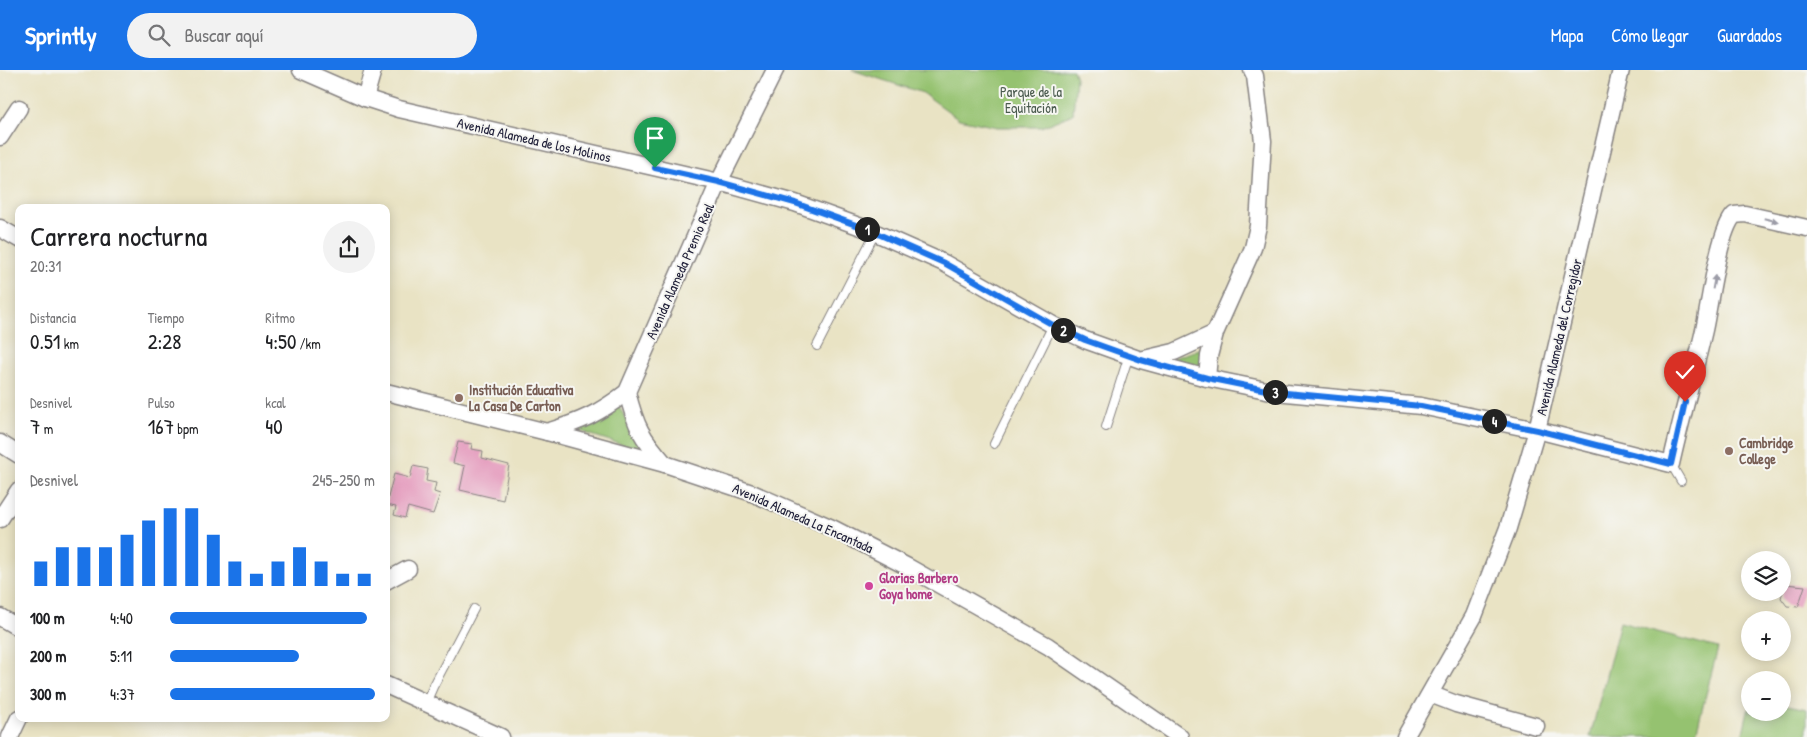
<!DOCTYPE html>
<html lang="es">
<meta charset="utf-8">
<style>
body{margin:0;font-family:"Patrick Hand",sans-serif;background:#f2f2f2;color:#202124;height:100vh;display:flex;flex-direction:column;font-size:19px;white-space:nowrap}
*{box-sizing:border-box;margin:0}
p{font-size:16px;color:#757577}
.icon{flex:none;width:28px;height:28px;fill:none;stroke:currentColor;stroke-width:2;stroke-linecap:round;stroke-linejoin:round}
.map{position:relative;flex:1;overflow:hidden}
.details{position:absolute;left:15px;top:134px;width:375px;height:518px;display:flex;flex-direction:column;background:#fff;border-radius:10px;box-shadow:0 2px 12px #0003}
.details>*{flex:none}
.fabs{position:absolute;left:1741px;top:481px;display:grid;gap:10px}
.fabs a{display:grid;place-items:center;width:50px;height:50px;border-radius:50%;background:#fff;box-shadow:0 2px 12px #0003;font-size:25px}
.pin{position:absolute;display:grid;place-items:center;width:42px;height:42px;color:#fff;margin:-51px -21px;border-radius:50% 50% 50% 0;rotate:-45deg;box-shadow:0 0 5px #0007}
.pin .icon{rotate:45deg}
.km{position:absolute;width:25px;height:25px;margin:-12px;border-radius:50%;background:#222;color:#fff;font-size:14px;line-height:25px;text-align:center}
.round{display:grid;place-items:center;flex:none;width:52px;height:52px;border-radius:26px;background:#f2f2f2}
.overview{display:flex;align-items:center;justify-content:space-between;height:85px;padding:0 15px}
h1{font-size:28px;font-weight:600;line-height:38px}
.figures{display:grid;grid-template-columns:repeat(3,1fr);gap:8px;height:85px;padding:5px 15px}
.figures div{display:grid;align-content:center}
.figures b{font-size:21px;font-weight:600}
.figures small{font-size:14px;font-weight:400}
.figures p{font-size:14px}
.chart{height:140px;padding:10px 15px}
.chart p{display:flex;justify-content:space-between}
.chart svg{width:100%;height:90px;margin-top:5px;stroke:#1a73e8;stroke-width:6}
ul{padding:0 15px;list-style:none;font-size:16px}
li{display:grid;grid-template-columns:80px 60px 1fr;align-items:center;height:38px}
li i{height:12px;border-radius:6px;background:#1a73e8}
header{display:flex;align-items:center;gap:30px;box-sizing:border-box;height:70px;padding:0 25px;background:#1a73e8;color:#fff}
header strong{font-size:24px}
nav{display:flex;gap:28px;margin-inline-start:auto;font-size:18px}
.search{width:350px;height:45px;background:#f2f2f2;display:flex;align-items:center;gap:12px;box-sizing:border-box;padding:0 18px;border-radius:28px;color:#757577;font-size:19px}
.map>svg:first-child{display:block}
</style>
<header>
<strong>Sprintly</strong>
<div class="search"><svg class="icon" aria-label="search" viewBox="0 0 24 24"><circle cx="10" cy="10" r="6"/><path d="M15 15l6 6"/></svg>Buscar aquí</div>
<nav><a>Mapa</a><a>Cómo llegar</a><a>Guardados</a></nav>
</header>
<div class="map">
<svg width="1807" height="667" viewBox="0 0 1807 667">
<rect width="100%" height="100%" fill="#f6f6f2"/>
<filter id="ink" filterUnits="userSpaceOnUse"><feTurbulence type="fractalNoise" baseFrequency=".02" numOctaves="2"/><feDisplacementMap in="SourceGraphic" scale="10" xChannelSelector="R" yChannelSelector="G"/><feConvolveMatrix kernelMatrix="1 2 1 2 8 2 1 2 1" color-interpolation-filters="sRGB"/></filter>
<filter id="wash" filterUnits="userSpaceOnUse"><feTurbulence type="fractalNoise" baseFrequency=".0096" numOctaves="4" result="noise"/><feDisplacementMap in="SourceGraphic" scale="20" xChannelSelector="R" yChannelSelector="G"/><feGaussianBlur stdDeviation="1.12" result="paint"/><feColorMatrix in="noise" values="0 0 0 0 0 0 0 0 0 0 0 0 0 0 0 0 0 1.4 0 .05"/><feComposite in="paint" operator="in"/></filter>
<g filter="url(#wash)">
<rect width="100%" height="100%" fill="#e9e3c4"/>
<g fill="#95c270" stroke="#5c7256">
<path d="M852,0H1073L1076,8L1073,44L1041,57H997L959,49L923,23Z"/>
<path d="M1204,278L1200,300L1170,289Z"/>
<path d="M619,336L643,382L577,360Z"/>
<path d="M1620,552L1718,578L1695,667H1590Z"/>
<path d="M1750,632V642H1782L1783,634L1807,639V667H1742Z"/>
</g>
<g id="blocks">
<g fill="#e499bc">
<path d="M458,372L472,374L471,379L483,381L482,388L509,395L503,430L460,420L465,396L453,393Z"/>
<path d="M413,396L428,399L426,411L436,413L434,422L440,424L433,444L408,437L405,448L394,445L396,437L386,435L394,404L410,408Z"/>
<path d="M1785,514L1805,516L1798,537L1787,536L1781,528Z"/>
</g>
</g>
</g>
<g filter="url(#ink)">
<use href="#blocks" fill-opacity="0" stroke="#868280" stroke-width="1"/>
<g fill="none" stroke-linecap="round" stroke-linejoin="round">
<g stroke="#868280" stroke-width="10">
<g id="lane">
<path d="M817,276L875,163"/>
<path d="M1106,357L1129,285"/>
<path d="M994,374L1053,255"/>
<path d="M1671,394L1681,411"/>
<path d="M426,633L433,617L474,539"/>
</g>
</g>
<g stroke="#868280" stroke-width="19">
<g id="street">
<path d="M301,0L365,28L399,39L719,112L795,133L867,159L944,193L1053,255L1085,270L1141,290L1207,308L1276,322L1421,336L1537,360L1671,394C1681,349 1694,304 1704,260C1710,233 1718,163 1734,145L1745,144L1807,158"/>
<path d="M365,28L373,0"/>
<path d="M0,67L19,38"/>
<path d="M0,158L19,169"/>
<path d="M1144,289L1174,282L1215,263"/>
<path d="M1207,308L1209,286L1215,263L1253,178L1258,156L1263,71L1255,6L1252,0"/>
<path d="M386,322L547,362L665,394L752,423L832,458L908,497L1048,576L1180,667"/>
<path d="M627,322C636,357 641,367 665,394"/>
<path d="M547,362C582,351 598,344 627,322L719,112L775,0"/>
<path d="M0,373L19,385"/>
<path d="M0,449L19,420"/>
<path d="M386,511L408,499"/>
<path d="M0,547L19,558"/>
<path d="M386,615L501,667"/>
<path d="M1430,624L1456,634L1536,656"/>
<path d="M10,667L19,648"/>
<path d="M1405,667L1474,546L1508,458L1537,360L1621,0"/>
</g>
</g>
<use href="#lane" stroke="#fff" stroke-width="8"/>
<use href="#street" stroke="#fff" stroke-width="16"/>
</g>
<defs><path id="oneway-solid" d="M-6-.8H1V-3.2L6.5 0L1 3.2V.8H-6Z" transform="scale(1.25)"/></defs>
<g fill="#9c9ca7">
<use href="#oneway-solid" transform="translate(1771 150) rotate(13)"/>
<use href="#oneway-solid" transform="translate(1714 212) rotate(-79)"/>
</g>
</g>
<g fill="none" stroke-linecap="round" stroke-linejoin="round" filter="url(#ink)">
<g stroke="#fff" stroke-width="10">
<path id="route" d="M655,98L719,112L795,133L867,159L944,193L1053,255L1085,270L1141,290L1207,308L1276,322L1421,336L1537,360L1671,394L1685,332"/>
</g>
<use href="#route" stroke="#1a73e8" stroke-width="6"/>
</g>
<g fill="#8d6e63" stroke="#f6f6f2" stroke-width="2">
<circle cx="459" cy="328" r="5"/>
<circle cx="1729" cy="381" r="5"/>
</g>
<circle fill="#d1479c" stroke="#f6f6f2" stroke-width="2" cx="869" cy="516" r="5"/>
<g text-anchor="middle" stroke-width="4" stroke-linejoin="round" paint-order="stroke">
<g font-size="14" fill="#4a5a4e" stroke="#f6f6f2">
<text x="1031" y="27">Parque de la<tspan x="1031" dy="16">Equitación</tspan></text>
</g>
<g font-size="14" fill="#22223b" stroke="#f6f6f2">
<text transform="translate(534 70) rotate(13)" y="5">Avenida Alameda de los Molinos</text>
<text transform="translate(680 201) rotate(-66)" y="5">Avenida Alameda Premio Real</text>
<text transform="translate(1559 267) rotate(-77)" y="5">Avenida Alameda del Corregidor</text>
<text transform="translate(803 448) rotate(24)" y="5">Avenida Alameda La Encantada</text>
</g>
<g font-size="14" font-weight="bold" fill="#785e54" stroke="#f6f6f2" text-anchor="start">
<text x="469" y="325">Institución Educativa<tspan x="469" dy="16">La Casa De Carton</tspan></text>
<text x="1739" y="378">Cambridge<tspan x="1739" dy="16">College</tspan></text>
</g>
<g font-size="14" font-weight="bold" fill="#b23c85" stroke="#f6f6f2" text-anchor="start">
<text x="879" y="513">Glorias Barbero<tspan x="879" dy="16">Goya home</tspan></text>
</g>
</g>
</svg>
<div class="fabs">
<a><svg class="icon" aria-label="layers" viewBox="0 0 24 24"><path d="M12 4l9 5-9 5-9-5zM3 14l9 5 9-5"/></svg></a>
<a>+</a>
<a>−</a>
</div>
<div class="pin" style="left:655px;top:98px;background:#1e9e55"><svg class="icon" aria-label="arrive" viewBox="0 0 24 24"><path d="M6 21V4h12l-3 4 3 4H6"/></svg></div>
<div class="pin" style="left:1685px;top:332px;background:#d93025"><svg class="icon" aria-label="check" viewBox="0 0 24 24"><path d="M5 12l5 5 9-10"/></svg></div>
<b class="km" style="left:867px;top:159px">1</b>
<b class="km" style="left:1063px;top:260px">2</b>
<b class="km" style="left:1275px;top:322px">3</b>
<b class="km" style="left:1494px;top:351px">4</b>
<section class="details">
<div class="overview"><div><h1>Carrera nocturna</h1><p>20:31</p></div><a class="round"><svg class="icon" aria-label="share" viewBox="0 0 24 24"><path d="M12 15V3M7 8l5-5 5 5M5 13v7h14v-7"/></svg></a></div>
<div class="figures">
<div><p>Distancia</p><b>0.51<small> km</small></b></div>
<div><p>Tiempo</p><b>2:28</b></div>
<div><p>Ritmo</p><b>4:50<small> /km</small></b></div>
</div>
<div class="figures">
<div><p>Desnivel</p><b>7<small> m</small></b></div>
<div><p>Pulso</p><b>167<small> bpm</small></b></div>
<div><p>kcal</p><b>40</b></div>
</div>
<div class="chart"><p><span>Desnivel</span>245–250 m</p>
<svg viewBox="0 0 160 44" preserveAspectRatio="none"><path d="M5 44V32M15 44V25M25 44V25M35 44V25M45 44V19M55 44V12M65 44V6M75 44V6M85 44V19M95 44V32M105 44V38M115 44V32M125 44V25M135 44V32M145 44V38M155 44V38"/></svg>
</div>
<ul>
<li><b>100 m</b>4:40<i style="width:96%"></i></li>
<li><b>200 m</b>5:11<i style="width:63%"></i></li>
<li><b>300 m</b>4:37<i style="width:100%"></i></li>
</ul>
</section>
</div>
